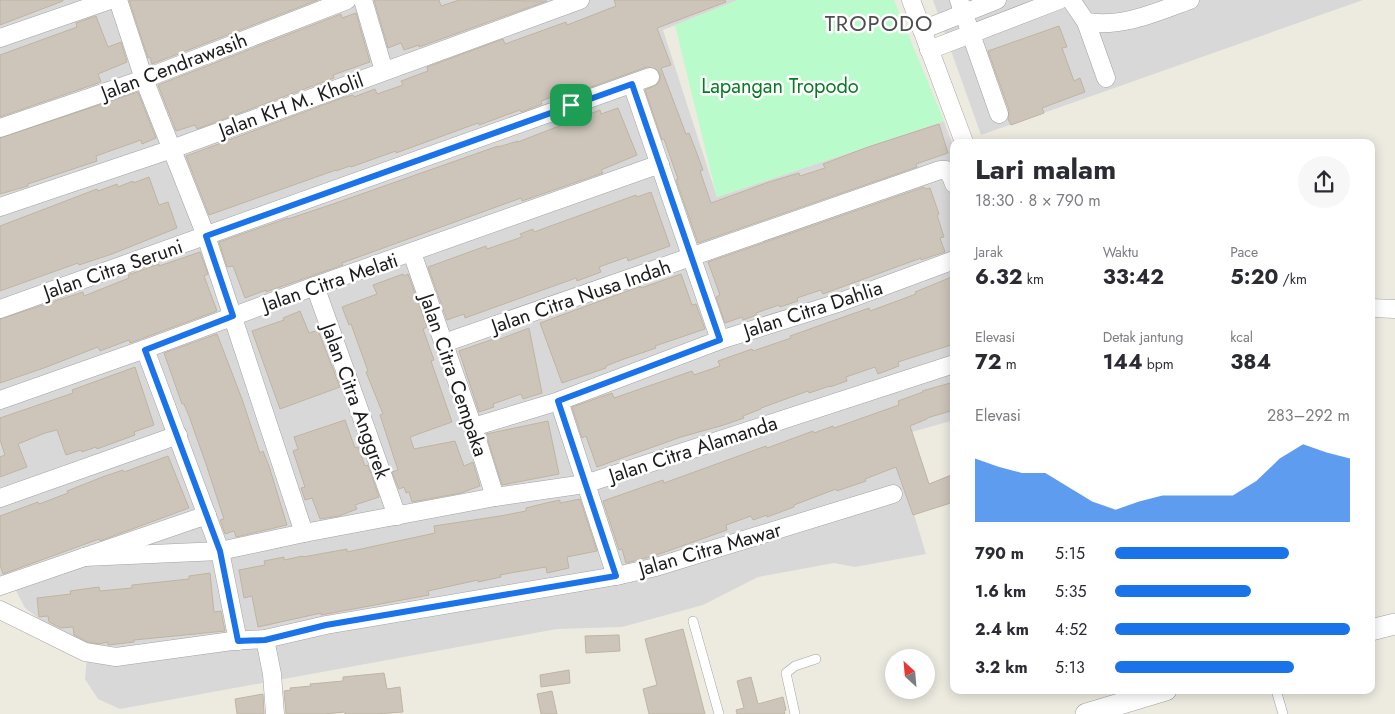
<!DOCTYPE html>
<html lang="id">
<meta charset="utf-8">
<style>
body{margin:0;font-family:Jost,sans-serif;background:#f7f7f7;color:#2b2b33;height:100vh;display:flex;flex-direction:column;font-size:19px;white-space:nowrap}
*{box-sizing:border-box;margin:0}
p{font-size:16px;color:#7c7c81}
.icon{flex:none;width:28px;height:28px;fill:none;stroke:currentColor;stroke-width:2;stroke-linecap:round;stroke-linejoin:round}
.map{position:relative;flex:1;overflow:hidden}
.details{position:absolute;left:950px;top:139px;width:425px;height:555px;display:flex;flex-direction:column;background:#fff;border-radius:10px;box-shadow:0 2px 12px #0003}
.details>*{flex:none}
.needle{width:32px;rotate:334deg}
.fabs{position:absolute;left:885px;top:649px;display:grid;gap:10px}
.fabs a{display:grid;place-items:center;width:50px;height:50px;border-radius:50%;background:#fff;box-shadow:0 2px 12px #0003;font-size:25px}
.pin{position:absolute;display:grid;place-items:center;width:42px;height:42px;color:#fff;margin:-21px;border-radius:10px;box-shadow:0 2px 8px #0006}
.round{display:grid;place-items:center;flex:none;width:52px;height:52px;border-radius:26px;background:#f7f7f7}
.overview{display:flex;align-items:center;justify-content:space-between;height:85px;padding:0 25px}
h1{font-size:28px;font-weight:700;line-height:38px}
.stats{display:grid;grid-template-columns:repeat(3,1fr);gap:8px;height:85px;padding:5px 25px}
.stats div{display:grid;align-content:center}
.stats b{font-size:21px;font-weight:700}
.stats small{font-size:14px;font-weight:400}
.stats p{font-size:14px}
.chart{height:140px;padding:10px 25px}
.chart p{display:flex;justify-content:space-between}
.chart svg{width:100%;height:90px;margin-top:5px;fill:#1a73e8;opacity:.7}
ul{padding:0 25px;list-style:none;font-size:16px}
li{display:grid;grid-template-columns:80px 60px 1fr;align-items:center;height:38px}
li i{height:12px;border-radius:6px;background:#1a73e8}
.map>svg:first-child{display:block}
</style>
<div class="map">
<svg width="1395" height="714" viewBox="0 0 1395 714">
<rect width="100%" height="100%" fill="#edebe0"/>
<g fill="#d9d8d8">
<path d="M0,0H738L663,30L717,197L944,121L954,149V420L891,438L926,554L855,567L834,563L758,577L703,605L622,627L557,629L120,709L98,699L85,679L87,656L25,608L11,581L0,583Z"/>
<path d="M933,0H1363L981,135Z"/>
</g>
<path fill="#b9fbca" d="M738,0H894L944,121L717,197L675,25Z"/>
<g fill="#cdc5b9" stroke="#bfb4a2">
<path d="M0,0H63V1L0,25Z"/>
<path d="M129,0H318L152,64L150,57L148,58Z"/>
<path d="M374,0H439L441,6L459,0L547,1L419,47V45L404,50L401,43L388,48Z"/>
<path d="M614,0H725L726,2L657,28L671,65L661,68L686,134L689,133L696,151L703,170L700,171L711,203L769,182L799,173L800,176L825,168L823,164L868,147L939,124L948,153L916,164L917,167L698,243L676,180L678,179L664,139L662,140L645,90L658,84L660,79V74L656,69L647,67L580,91V89L575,91L574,89L541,101L542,104L521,112L520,110L479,125L478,123L396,153V151L351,167L350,166L336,171V170L209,215L186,156L342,98L353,95L354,97L375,89L377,94L403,85L401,81L428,71L427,67L503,39L505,44L566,22L567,25L616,6Z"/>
<path d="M356,13L370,62L333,75L334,78L197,129L195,125L176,131L158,85L341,14L342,18Z"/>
<path d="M96,16L108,47L121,42L127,62L98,74L101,82L0,117V55L77,27L76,23Z"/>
<path d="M1059,26L1067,47L1062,48L1074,81L1080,78L1085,92L1042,108L1044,113L1011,125L1008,119L1009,110L988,51Z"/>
<path d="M138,92L156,138L142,144L141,140L96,156L97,161L28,184V186L0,194V138Z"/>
<path d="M618,108L637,155L601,170L603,173L522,201L521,198L342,263L343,265L266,292V290L245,298L233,266L227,267L219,242L288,218V219L333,204L498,146V147L518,141V142L600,110L601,114Z"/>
<path d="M149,177L159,205L168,202L177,228L112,254L79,265L78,263L0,291V226L97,189L98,191L117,184L118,187L133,181V183Z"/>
<path d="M924,187L925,189L930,188L939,214L937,215L944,237L940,238L945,252L921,260V258L823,294L821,290L797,298L798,301L780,307L779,305L756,313L757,315L743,320L742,317L725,323L716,297L720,295L708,262Z"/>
<path d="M651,192L670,246L628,261L627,257L599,267L601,272L577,281L576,278L465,318L464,314L447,320L428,267L486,246L487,249L522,237L520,234L533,229L534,232L636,195L637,197Z"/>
<path d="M200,252L208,274L204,276L217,311L130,343L129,340L100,351L98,347L44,368L0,383V319L83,292L84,296L129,278L128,275L159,264V266Z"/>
<path d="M403,274L404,276L408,274L427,327L423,329L434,360L431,361L452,422L410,437L414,449L455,441L464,466L473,462L480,486L461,493L412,502L409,492L406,493L404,487L399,489L392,472L398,470L380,415L383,414L366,372L368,371L351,324L349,325L342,307L377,294L373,285Z"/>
<path d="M681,274L692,305L696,304L705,329L655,346L656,348L624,359L606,366V368L562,383L540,323L641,286V288Z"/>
<path d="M954,276V344L898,362L899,366L878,374L875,367L846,377L847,381L830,387V386L809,393L808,391L761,408V409L743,416L744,418L724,425L681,437L597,467L586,436L582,438L572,407L612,393L614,398L692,371L694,375L720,366L718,361L752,349L753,351L791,338L790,336L869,308L870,311L916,294L915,292Z"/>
<path d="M300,311L309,333L318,330L340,387L280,409L252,331L284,320L283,318Z"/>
<path d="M529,328L542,393L523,399L521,394L493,404L494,407L479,412L459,351L499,337L500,339Z"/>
<path d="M217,334L242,399L260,453L263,451L269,466L287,525L236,537L234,531L225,534L220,520L224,519L206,464L189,416L184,404H182L164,353Z"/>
<path d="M135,367L154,425L134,432L135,435L97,449L96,447L82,452L81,450L66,455L57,430L45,433L18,444L27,467L0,477V457L5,455L0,440V418L73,393L72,390Z"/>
<path d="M954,382V410L927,418V419L910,426L929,484L954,474V502L913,515L896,467L865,479L866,481L837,491L836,489L794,505V507L767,517V515L753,520L751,516L726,525L727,530L654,556L626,563L622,549L619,550L603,501L663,480L664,483L766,446L767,448L813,431L814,433L833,426L834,428L899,405L898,401L923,392L922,391Z"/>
<path d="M345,420L355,448L358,447L365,466L368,465L379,497L355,505L357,509L339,516L320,519L312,498L305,500L301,488L305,487L293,451L298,449L294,437Z"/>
<path d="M548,421L559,474L502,485L486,434Z"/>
<path d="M168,456L189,508L135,528L100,541L99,539L3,574L0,565V516L38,502L39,504L68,493L67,491L105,476L123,470L124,472Z"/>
<path d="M580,499L597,551L567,557L569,568L547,573L546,567L516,572L500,575L501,577L478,582V580L428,591L429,595L321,615V613L258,627L252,596L244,598L239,570L265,565L264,561L284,557V560L303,556V557L347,549V552L435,533L434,526L500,516L526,511V508L546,503L560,500V503Z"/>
<path d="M210,573L214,612L221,611L225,631L134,640V642L108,645V642L99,644L88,642L74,635L73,627L61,628L49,622L48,616L39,617L37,598L71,594L70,591L99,587L100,591L132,588V585L189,579V576Z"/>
<path d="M683,629L705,714H649L643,689L657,685L645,639Z"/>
<path d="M619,635L620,651L586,653L585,636Z"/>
<path d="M569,670L570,683L541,687L540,675Z"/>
<path d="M384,673L387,689L400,687L403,712L375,714H345V712L323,714H286L284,691L291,690L290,688L311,686L310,684L343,681V677Z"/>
<path d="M751,677L758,704L783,697L786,710L784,711L785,714H737L736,710L744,708L737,681Z"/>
<path d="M552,691L557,714H541L537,694Z"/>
<path d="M263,694L264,714H237L235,699Z"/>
</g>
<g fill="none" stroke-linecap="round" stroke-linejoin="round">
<g stroke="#a2a2a2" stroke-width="10">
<g id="service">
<path d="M693,621L719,714"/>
<path d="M1276,690L1283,714"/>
<path d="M795,714L786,673L795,666L816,659"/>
</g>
</g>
<g stroke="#a2a2a2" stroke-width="19">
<g id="minor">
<path d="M118,0L144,79L206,236L304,533"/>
<path d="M363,0L384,71"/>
<path d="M911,0L964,142"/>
<path d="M959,0L999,114"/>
<path d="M1071,0L1086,22L1106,78"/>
<path d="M1086,22C1123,28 1156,12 1190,0"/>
<path d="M922,30L997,0"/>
<path d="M0,38L110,0"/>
<path d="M929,50L1059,0"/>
<path d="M632,84L720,340"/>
<path d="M0,128L144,79L347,0"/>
<path d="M0,207L172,149L580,0"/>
<path d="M412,253L473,427L495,497"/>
<path d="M315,286L397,516"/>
<path d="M1371,308L1395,309"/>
<path d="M0,309L650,77"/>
<path d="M444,343L940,170H946L951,176L954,184"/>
<path d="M145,349L220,551L238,641"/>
<path d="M0,400L145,349L315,286L660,164"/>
<path d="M559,401L616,576"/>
<path d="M473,427L559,401L720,340L838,303L954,260"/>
<path d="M0,498L178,435"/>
<path d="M84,557L220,551L304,533L495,497L585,484L954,364"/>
<path d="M0,586L207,515"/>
<path d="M0,610L85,652L116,657L232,641L265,639L326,625L616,576L656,567L893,494"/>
<path d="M265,639L272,674L275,714"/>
</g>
</g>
<g stroke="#a2a2a2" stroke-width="22">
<g id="tertiary">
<path d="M1371,630L1395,624"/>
<path d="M1086,714L1166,690"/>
</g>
</g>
<use href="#service" stroke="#fff" stroke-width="9"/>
<use href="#minor" stroke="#fff" stroke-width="18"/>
<use href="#tertiary" stroke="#fff" stroke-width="21"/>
</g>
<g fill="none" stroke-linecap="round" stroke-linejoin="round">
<g stroke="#fff" stroke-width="10">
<path id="route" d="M632,84L720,340L558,401L616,576L326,625L265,640L238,641L220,551L145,350L233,316L206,236Z"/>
</g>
<use href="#route" stroke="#1a73e8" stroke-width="6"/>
</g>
<g text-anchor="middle" stroke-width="5" stroke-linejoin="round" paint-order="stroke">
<g font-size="20" fill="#1b1b1b" stroke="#fff">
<text transform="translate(174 66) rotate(-21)" y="7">Jalan Cendrawasih</text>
<text transform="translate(291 105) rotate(-20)" y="7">Jalan KH M. Kholil</text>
<text transform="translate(113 269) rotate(-19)" y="7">Jalan Citra Seruni</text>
<text transform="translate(330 282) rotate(-19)" y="7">Jalan Citra Melati</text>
<text transform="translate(581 296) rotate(-19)" y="7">Jalan Citra Nusa Indah</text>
<text transform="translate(813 309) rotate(-18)" y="7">Jalan Citra Dahlia</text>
<text transform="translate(454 375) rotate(71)" y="7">Jalan Citra Cempaka</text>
<text transform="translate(356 401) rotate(70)" y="7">Jalan Citra Anggrek</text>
<text transform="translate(693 449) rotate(-18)" y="7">Jalan Citra Alamanda</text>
<text transform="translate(710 549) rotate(-16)" y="7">Jalan Citra Mawar</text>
</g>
<g font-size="20" fill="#077b24" stroke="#fff">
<text x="780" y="93">Lapangan Tropodo</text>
</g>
<g font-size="22" letter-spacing="1" fill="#4e4e4e" stroke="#fff">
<text x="879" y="31">TROPODO</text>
</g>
</g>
</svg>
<div class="fabs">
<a><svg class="needle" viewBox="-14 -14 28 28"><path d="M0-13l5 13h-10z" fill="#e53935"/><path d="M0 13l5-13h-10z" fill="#7c7c81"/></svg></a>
</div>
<div class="pin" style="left:571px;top:105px;background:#1e9e55"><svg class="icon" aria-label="arrive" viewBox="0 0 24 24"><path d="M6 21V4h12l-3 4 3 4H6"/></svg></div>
<section class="details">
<div class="overview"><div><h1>Lari malam</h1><p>18:30 · 8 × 790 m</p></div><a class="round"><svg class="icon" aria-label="share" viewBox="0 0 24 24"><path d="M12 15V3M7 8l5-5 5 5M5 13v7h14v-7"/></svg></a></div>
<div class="stats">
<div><p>Jarak</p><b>6.32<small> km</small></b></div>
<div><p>Waktu</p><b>33:42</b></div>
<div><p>Pace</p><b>5:20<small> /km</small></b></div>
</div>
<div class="stats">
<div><p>Elevasi</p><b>72<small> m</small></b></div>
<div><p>Detak jantung</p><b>144<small> bpm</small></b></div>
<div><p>kcal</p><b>384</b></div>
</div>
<div class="chart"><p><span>Elevasi</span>283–292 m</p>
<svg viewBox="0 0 160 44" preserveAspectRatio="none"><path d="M0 44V13L10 17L20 20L30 20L40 27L50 34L60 38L70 34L80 31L90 31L100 31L110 31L120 24L130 13L140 6L150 10L160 13V44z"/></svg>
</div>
<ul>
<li><b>790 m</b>5:15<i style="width:74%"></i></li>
<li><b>1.6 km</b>5:35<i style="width:58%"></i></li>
<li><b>2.4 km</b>4:52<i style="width:100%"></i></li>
<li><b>3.2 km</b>5:13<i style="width:76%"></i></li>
</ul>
</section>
</div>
